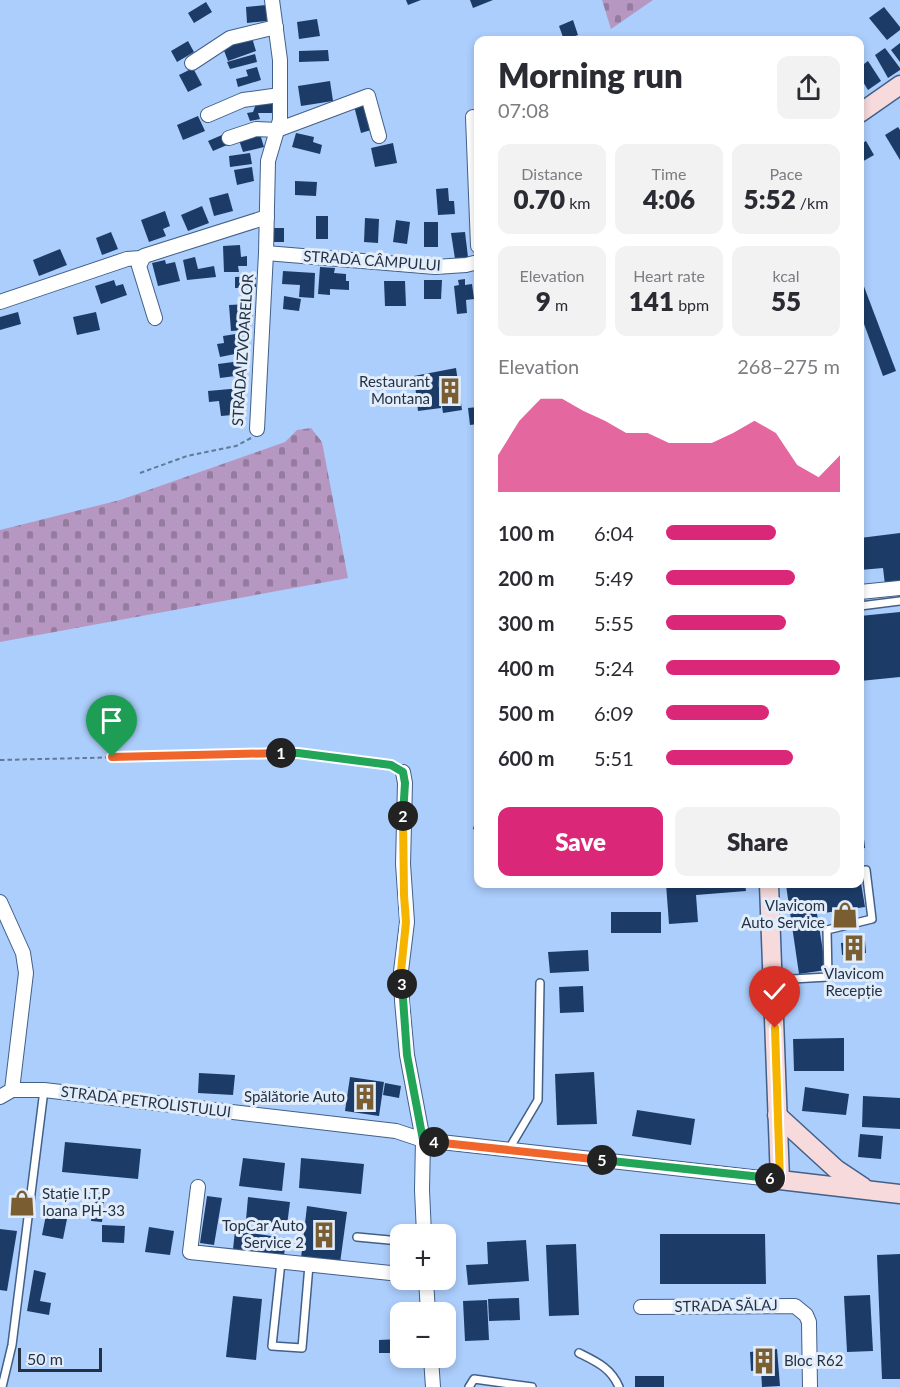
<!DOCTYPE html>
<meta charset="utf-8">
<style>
body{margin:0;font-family:Lato,sans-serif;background:#f2f2f3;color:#2b2b33;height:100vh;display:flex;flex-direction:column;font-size:22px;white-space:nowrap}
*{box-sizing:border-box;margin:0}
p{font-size:20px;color:#7c7c81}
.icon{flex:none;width:33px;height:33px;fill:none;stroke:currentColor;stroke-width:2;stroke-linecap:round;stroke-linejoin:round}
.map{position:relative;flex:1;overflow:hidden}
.side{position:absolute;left:474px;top:36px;width:390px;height:852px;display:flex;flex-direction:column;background:#fff;border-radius:12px;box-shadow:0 3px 9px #0003}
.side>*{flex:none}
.buttons{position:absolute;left:390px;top:1224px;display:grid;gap:12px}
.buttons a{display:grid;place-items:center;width:66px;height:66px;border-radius:12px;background:#fff;box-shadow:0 3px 9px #0003;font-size:30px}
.scale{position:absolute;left:18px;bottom:15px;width:84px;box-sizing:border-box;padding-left:6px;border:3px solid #253244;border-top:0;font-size:16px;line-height:21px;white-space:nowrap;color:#253244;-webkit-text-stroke:4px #e2edfb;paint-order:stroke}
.pin{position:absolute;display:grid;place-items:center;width:51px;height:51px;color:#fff;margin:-62px -26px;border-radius:50% 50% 50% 0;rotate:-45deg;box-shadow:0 0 6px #0007}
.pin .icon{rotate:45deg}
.km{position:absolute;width:30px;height:30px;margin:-15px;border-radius:50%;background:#222;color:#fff;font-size:16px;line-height:30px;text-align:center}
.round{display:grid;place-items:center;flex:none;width:63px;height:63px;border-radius:12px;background:#f2f2f3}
.summary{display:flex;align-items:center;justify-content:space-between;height:102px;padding:0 24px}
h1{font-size:33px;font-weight:800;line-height:45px}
.stats{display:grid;grid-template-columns:repeat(3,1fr);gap:9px;height:102px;padding:6px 24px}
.stats div{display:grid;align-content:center;border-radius:12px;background:#f2f2f3;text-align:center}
.stats b{font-size:26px;font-weight:800}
.stats small{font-size:16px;font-weight:400}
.stats p{font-size:16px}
.chart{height:168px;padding:12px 24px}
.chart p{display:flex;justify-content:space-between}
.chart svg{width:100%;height:108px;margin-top:6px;fill:#db2777;opacity:.7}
.primary-button{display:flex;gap:12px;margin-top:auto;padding:12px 24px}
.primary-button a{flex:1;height:69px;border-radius:12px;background:#db2777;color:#fff;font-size:24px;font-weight:800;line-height:69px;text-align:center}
.primary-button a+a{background:#f2f2f3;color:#2b2b33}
ul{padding:0 24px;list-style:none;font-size:20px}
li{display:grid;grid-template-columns:96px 72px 1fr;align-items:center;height:45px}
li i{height:15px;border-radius:8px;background:#db2777}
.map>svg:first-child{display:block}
</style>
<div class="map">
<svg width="900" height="1387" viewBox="0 0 900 1387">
<defs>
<pattern id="cemetery-stones" width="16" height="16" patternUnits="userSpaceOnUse" patternTransform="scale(1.5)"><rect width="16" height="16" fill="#b697c2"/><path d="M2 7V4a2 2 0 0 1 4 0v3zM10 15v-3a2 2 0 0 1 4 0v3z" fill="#947c9f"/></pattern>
</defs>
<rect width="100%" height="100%" fill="#accefc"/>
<g fill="url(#cemetery-stones)">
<path d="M602,0H653L611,29Z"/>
<path d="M311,428L322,442L348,578L0,642V530L120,500L285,442L297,430Z"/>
</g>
<g fill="#1c3c67">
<path d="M406,0H421L408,5Z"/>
<path d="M470,0H493L473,8Z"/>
<path d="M206,2L212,12L194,23L188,13Z"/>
<path d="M266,5L267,21L247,23L246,7Z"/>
<path d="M884,7L900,27V30L887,40L869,18Z"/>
<path d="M317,19L320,36L299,39L297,22Z"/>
<path d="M573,20L578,35L564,40L559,26Z"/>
<path d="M252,38L256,51L228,61L223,48Z"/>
<path d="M188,41L194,52L177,62L171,51Z"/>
<path d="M900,43V62L891,50Z"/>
<path d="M885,48L900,68V70L888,78L875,55Z"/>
<path d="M328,50L329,61L299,62V51Z"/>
<path d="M255,54L257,62L230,69L227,62Z"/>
<path d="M868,61L881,81L868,90L860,77V67Z"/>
<path d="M257,67L261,80L238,87L236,79L248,76L246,70Z"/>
<path d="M193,68L202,85L188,92L179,75Z"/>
<path d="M330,81L333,101L301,106L298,86Z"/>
<path d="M273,103V113H258L260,119L250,121L247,113L253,112L256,104Z"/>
<path d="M364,103L371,130L361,133L354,106Z"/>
<path d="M198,116L205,131L183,140L177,125Z"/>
<path d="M898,127L900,130V160L885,135Z"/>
<path d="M296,133L314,137L313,142L322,145L320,154L292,147Z"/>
<path d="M260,134L264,147L243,152L239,140Z"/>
<path d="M222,135L227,145L213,151L208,141Z"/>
<path d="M866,141L874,155L860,163L863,169L860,171V158L864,155L860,145Z"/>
<path d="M393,143L397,163L375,167L371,148Z"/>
<path d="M250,153L252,164L230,167L229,156Z"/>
<path d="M252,167L254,181L237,185L234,170Z"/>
<path d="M295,181L317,182L316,196L295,195Z"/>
<path d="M448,188L449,201H454L455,214L438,215L436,189Z"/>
<path d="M228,193L233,211L214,216L209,198Z"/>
<path d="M202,206L209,223L188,231L181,215Z"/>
<path d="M165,211L170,226L163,229L166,236L149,242L141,220Z"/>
<rect x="316" y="216" width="12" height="23"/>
<path d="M365,218L379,219L378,243L364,242Z"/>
<path d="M396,220L410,222L407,244L393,242Z"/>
<rect x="424" y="222" width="14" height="25"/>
<rect x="274" y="228" width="10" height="14"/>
<path d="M111,232L118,249L102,255L96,238Z"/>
<path d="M465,232L468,257L455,259L451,233Z"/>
<path d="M240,245L241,257L247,256V266H238L239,272H224L223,246Z"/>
<path d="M60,249L67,265L39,276L33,260Z"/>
<path d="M195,257L198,269L214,266L216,277L187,280L183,260Z"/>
<path d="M165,260L166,264L175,262L180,281L158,286L152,263Z"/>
<path d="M320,267L335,268L334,273L346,274V281H349V290L330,289V295L318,294Z"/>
<path d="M283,271L315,273L314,298L299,297L300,285L282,284Z"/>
<path d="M256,276V287L235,288V277Z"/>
<path d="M860,276L896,371L883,376L860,313Z"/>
<path d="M465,279V285L472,284L474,299L466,300L467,313L457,314L454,286L459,285L458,280Z"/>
<path d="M114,280L116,286L123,284L127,295L101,304L95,286Z"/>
<path d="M424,280H442L441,299H424Z"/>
<path d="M384,281H405L406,306H385Z"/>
<path d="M284,296L301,299L299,311L283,309Z"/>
<path d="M249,304V311H252L253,320L244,321L245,330L231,331L229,305Z"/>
<path d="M18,312L21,324L0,330V317Z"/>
<path d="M96,312L100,330L77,335L73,317Z"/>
<path d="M242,333L245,352L220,357L217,344L224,343L223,336Z"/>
<path d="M241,361L243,375L220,378L218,364Z"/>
<path d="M456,368L462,410L443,413L438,378L441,408L418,411L414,376Z"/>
<path d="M241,388L244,414L221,416L219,401L209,402L208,391Z"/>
<path d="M478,407V424L470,425L468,408Z"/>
<path d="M900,533V583L885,585L883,568L860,570V538Z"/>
<path d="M900,612V677L860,681V616Z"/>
<path d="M478,811V831L473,829Z"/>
<path d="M861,811L865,848L860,849V812Z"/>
<path d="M860,877L865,907L817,914L826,970L799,974L786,885L799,884H860Z"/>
<path d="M666,884H745L746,891L696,895L698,922L669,924Z"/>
<rect x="611" y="912" width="50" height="21"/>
<path d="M865,941L866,953L842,955L841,943Z"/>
<path d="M588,950L589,971L550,973L548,952Z"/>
<path d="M583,986L584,1012L560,1013L559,987Z"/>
<path d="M844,1038V1071H794L793,1039Z"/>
<path d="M594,1072L597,1124L557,1125L555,1074Z"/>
<path d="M199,1073L235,1075L233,1095L198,1093Z"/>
<path d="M350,1077L384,1082L379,1116L345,1111Z"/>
<path d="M385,1083L401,1086L399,1098L383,1095Z"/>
<path d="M805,1087L849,1094L846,1115L802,1111Z"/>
<path d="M863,1096L900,1098V1129L862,1127Z"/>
<path d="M637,1110L695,1119L691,1145L632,1136Z"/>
<path d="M860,1134L883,1136L881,1159L858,1157Z"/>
<path d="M65,1142L141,1149L138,1179L62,1172Z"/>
<path d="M243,1158L285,1163L282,1191L239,1186Z"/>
<path d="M301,1158L364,1164L361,1194L299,1188Z"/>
<path d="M207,1196L222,1198L214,1245L200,1243Z"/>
<path d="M248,1197L290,1202L287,1225L246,1220Z"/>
<path d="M93,1198L104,1199L102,1222L91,1221Z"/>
<path d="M307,1206L347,1212L340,1263L301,1258Z"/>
<path d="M46,1215L67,1219L63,1239L42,1235Z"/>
<path d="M102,1225L125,1226L124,1243L102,1242Z"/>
<path d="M149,1227L174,1231L170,1255L145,1252Z"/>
<path d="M0,1229L17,1231L7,1291L0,1290Z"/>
<path d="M235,1231L286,1238L284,1256L233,1249Z"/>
<path d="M660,1234H765L766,1284H660Z"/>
<path d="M526,1240L529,1281L468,1285L466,1265L488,1264L487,1242Z"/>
<path d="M576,1244L579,1315L549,1316L546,1245Z"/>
<path d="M900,1254V1379H882L877,1255Z"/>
<path d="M34,1270L46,1273L40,1301L51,1303L49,1315L27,1311Z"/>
<path d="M870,1295L873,1351L847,1352L844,1296Z"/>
<path d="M233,1296L262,1299L256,1360L226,1357Z"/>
<path d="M519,1298L520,1320L489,1321L488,1299Z"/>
<path d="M487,1300L489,1340L465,1341L463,1301Z"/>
<path d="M400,1339V1353H379V1340Z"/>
<path d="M777,1349L780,1386L762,1387L761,1370L751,1371L750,1352Z"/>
<rect x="635" y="1376" width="29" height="11"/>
</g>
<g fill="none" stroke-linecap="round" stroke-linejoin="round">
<g stroke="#426088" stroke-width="10">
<g id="lane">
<path d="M860,606L900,601"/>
<path d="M774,980L828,977L827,930L872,919L866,870L860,871"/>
<path d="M509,1149L538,1100L540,983"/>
<path d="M357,1237L400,1241"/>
<path d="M281,1262L272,1346L302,1348L309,1265"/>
<path d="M579,1353C597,1362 611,1368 619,1387"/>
<path d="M2,1387L12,1345L44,1090"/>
<path d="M469,1387L474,1379L532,1387"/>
</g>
</g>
<g stroke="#426088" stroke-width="16">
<g id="street">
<path d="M192,63L230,38L276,27"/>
<path d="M208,115L243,100L280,95"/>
<path d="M473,117L478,246"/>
<path d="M229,138L256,129L277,130L368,96L379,136"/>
<path d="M266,253L435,267L466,265L478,262"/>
<path d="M0,302L127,259L141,258"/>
<path d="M155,318L139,266L144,256L267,217"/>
<path d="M257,429L266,253L268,161L280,120V60L272,0"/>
<path d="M860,592L900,588"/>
<path d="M403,772L405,783L403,864L407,922L401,971L402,1001L407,1055L423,1140L422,1190L424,1234"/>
<path d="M0,902L23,953L26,973L12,1090"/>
<path d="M0,1097L12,1090H44L396,1131L423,1140L780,1180"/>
<path d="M198,1187L190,1252L400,1274"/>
<path d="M426,1280L428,1312"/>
<path d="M641,1307L795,1306L806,1315L809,1322L810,1387"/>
<path d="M431,1358L433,1387"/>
</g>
</g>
<g stroke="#426088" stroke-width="21">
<g id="secondary">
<path d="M860,113L900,85"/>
<path d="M769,884L780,1180L900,1194"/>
<path d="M777,1115L836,1169L863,1187"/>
</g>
</g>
<g stroke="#627997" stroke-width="2" stroke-dasharray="4.5 3" stroke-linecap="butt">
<path d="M140,473L187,456L236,446L251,438"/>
<path d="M0,760L298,753L393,766"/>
</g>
<use href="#lane" stroke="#fff" stroke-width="7"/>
<use href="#street" stroke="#fff" stroke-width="14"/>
<use href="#secondary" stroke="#f6dadc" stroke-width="18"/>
</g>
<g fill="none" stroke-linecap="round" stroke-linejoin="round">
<g stroke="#fff" stroke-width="12">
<path id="split-1" d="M112,757L281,753"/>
</g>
<g stroke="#fff" stroke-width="12">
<path id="split-2" d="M281,753H298L391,765L403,772L405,783L403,816"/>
</g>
<g stroke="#fff" stroke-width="12">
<path id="split-3" d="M402,984L401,971L406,922L404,895L403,816"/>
</g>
<g stroke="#fff" stroke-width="12">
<path id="split-4" d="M402,984L407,1055L423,1140L434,1142"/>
</g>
<g stroke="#fff" stroke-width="12">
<path id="split-5" d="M434,1142L602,1160"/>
</g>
<g stroke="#fff" stroke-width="12">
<path id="split-6" d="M602,1160L770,1178"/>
</g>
<g stroke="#fff" stroke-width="12">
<path id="split-7" d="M770,1178L780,1180L775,1028"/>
</g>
<use href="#split-1" stroke="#f0652b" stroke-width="8"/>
<use href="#split-2" stroke="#22a559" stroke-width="8"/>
<use href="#split-3" stroke="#f5b400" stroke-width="8"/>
<use href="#split-4" stroke="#22a559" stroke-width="8"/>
<use href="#split-5" stroke="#f0652b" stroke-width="8"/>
<use href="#split-6" stroke="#22a559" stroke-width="8"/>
<use href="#split-7" stroke="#f5b400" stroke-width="8"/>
</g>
<defs>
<g id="building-bare" transform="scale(2.07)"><path d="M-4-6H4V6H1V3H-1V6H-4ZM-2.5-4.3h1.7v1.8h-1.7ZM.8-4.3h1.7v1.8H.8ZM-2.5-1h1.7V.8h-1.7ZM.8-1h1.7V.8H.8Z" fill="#7a5d31" stroke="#e2edfb" stroke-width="2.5" paint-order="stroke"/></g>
<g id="shop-bare" transform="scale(2.07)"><path d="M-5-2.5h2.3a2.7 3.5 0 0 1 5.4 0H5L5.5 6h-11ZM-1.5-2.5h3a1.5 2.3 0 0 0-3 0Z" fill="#7a5d31" stroke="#e2edfb" stroke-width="2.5" paint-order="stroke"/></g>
</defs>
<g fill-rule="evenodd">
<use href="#building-bare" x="450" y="391"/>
<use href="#shop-bare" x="845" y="915"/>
<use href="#building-bare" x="854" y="948"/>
<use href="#building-bare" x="365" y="1097"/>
<use href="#shop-bare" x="22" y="1203"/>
<use href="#building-bare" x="324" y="1235"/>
<use href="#building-bare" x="764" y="1361"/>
</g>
<g text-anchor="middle" stroke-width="6" stroke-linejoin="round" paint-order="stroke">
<g font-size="15" fill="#253244" stroke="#e2edfb">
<text transform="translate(372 261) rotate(4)" y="5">STRADA CÂMPULUI</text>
<text transform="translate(243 350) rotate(-86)" y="5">STRADA IZVOARELOR</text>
<text transform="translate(146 1102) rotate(7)" y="5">STRADA PETROLISTULUI</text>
<text transform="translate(726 1306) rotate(-1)" y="5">STRADA SĂLAJ</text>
</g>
<g font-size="15" fill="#253244" stroke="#e2edfb" text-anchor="end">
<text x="430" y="387">Restaurant<tspan x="430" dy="17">Montana</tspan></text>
<text x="825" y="911">Vlavicom<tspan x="825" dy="17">Auto Service</tspan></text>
<text x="854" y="979" text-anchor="middle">Vlavicom<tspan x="854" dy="17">Recepție</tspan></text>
<text x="345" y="1102">Spălătorie Auto</text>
<text x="42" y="1199" text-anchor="start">Stație I.T.P<tspan x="42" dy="17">Ioana PH-33</tspan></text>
<text x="304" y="1231">TopCar Auto<tspan x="304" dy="17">Service 2</tspan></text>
<text x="784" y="1366" text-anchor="start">Bloc R62</text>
</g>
</g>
</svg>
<div class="buttons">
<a>+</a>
<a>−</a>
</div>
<div class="scale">50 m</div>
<div class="pin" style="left:112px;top:757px;background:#1e9e55"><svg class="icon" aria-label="arrive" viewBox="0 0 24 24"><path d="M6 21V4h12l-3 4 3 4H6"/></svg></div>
<div class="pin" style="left:775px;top:1028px;background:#d93025"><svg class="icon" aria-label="check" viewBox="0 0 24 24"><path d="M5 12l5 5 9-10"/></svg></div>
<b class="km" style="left:281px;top:753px">1</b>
<b class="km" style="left:403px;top:816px">2</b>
<b class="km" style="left:402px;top:984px">3</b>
<b class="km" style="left:434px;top:1142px">4</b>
<b class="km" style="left:602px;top:1160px">5</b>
<b class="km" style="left:770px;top:1178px">6</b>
<section class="side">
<div class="summary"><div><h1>Morning run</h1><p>07:08</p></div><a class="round"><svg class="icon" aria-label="share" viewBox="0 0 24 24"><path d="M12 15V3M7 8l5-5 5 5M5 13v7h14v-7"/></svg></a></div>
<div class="stats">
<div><p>Distance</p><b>0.70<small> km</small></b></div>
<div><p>Time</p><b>4:06</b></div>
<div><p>Pace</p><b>5:52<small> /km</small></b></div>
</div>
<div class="stats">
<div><p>Elevation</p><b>9<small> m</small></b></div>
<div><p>Heart rate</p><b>141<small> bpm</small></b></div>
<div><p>kcal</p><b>55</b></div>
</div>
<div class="chart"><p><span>Elevation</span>268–275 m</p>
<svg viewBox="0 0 160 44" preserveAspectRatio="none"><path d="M0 44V29L10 15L20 6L30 6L40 11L50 15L60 20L70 20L80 24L90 24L100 24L110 20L120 15L130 20L140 33L150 38L160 29V44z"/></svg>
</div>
<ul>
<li><b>100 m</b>6:04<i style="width:63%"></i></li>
<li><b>200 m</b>5:49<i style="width:74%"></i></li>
<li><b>300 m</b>5:55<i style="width:69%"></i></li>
<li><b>400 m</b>5:24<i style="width:100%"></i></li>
<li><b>500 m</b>6:09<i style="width:59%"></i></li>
<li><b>600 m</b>5:51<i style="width:73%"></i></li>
</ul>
<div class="primary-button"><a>Save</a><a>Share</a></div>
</section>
</div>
